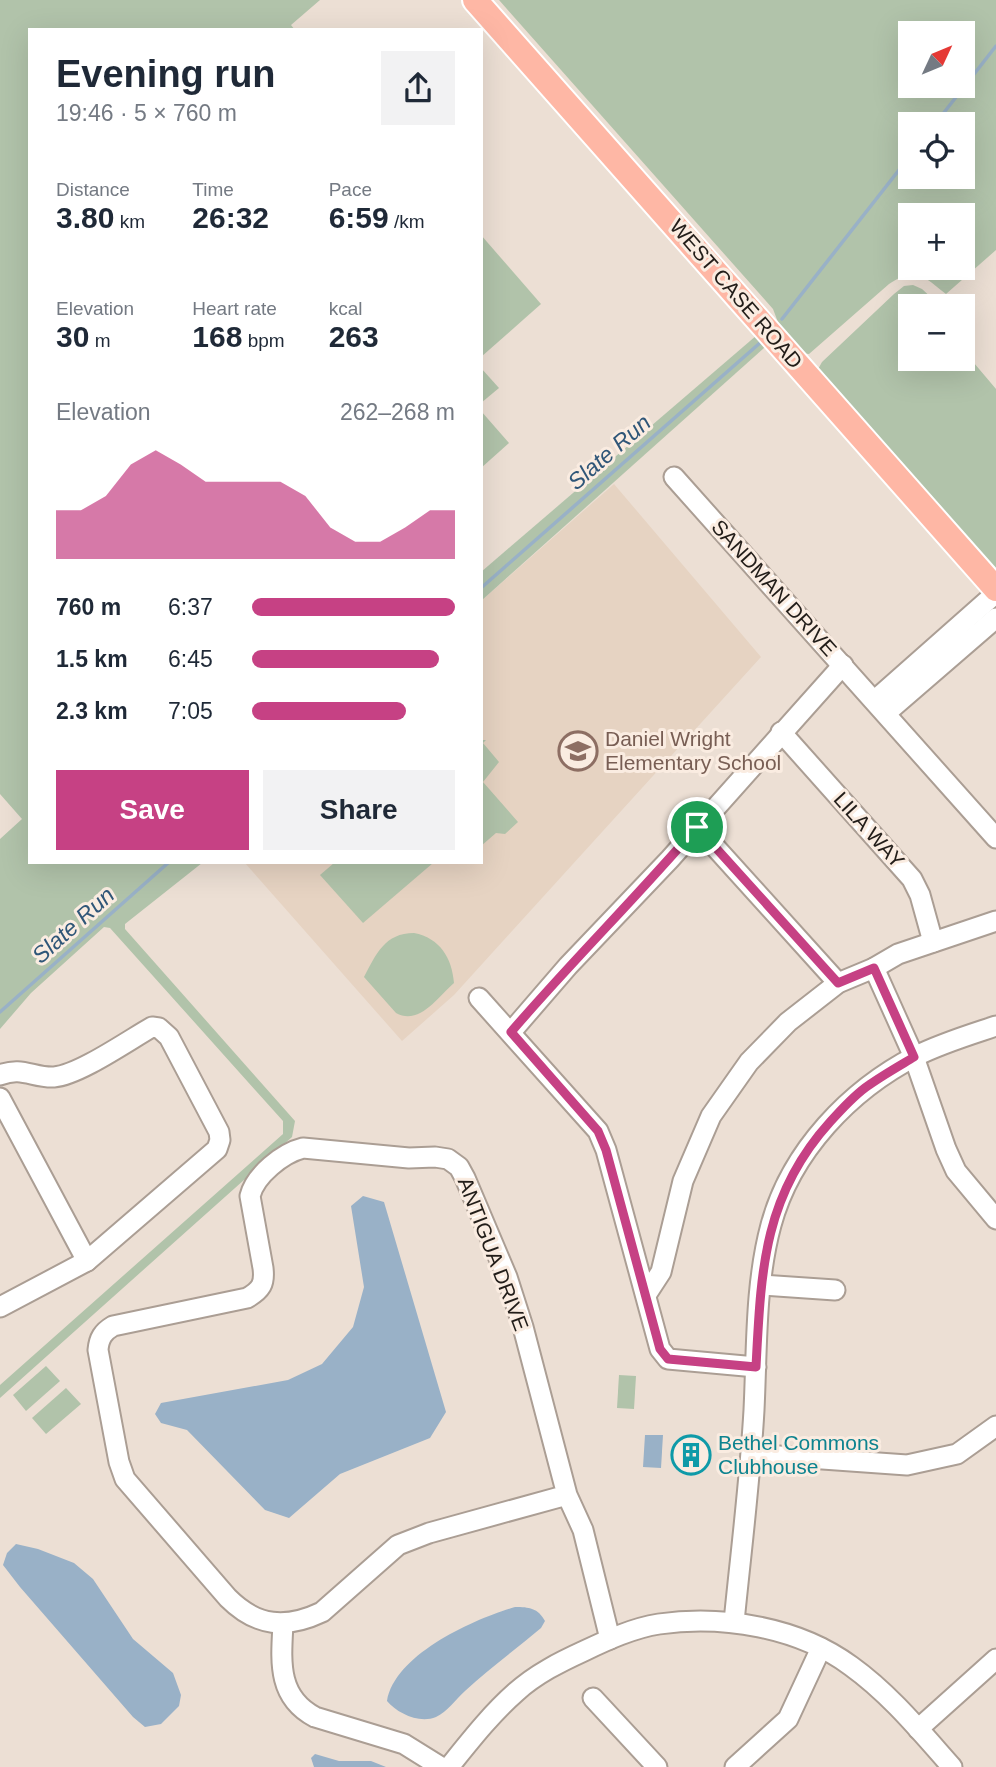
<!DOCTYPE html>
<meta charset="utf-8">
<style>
body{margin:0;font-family:Helvetica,sans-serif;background:#f2f2f3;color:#1f2937;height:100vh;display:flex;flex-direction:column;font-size:26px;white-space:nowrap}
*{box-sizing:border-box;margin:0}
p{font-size:23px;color:#747a83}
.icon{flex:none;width:38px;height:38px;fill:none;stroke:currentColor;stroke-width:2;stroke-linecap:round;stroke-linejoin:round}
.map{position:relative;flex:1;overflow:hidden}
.panel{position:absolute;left:28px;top:28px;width:455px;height:836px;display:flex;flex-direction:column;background:#fff;border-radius:0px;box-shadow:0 7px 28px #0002}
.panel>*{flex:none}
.needle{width:46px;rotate:46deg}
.fabs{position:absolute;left:898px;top:21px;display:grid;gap:14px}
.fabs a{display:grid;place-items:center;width:77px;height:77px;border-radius:0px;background:#fff;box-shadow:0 7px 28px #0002;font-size:35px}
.pin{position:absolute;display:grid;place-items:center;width:60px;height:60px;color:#fff;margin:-30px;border:4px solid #fff;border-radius:50%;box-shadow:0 2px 7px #0007}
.round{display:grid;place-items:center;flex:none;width:74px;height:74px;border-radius:0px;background:#f2f2f3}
.summary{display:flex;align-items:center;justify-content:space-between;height:119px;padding:0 28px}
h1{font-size:38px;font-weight:700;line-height:52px}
.metrics{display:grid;grid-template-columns:repeat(3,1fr);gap:10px;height:119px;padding:7px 28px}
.metrics div{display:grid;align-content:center}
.metrics b{font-size:30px;font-weight:700}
.metrics small{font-size:19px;font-weight:400}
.metrics p{font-size:19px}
.chart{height:196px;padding:14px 28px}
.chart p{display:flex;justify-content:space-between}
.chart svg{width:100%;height:126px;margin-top:7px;fill:#c64184;opacity:.7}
.primary-button{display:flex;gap:14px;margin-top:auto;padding:14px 28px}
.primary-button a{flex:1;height:80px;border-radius:0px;background:#c64184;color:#fff;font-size:28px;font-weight:700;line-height:80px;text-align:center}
.primary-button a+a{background:#f2f2f3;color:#1f2937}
ul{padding:0 28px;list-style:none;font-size:23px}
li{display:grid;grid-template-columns:112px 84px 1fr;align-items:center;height:52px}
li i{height:18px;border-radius:9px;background:#c64184}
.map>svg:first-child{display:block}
</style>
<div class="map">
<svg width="996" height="1767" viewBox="0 0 996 1767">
<rect width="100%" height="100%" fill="#ecdfd4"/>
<path fill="#e6d3c2" d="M614,484L761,657L454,995L402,1041L245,863H481V601Z"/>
<g fill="#b1c3aa" fill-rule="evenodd">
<path d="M0,0H320L291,25L295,30H30V863H202L125,924V929L295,1121L292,1137L0,1398V1385L283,1134V1121L110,928L104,927L31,993L0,1029V839L22,819L0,794Z"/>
<path d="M499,0H996V250L946,294C923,276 916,266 889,284L809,354C787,353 780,327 773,309ZM910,33H962V86H910ZM910,124H962V177H910ZM910,215H962V268H910Z"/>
<path d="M481,235L541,304L481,357Z"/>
<path d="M913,285L922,289L936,302L931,306H910V359H962L963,350L996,389V574L817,371L822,362L894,294L904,286Z"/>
<path d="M757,335L767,341L765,347L481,601V572Z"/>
<path d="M481,368L499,388L481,403Z"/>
<path d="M481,411L509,443L481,468Z"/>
<path d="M481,740H486L483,743L499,762L483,782L518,822L505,834L496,833L481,846Z"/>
<path d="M334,863H433L363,923L320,875Z"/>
<path d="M414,933C440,938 452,958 454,983C438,997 419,1026 396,1013L364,977C376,954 385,933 414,933Z"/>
<path d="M46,1366L60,1381L26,1411L13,1395Z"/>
<path d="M619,1375L636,1376L634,1409L617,1408Z"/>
<path d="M66,1388L81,1404L46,1434L32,1418Z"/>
</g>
<g fill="#99b1c7">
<path d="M363,1196L384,1202L446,1412L430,1438L340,1474L289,1518L265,1510L187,1430L161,1423L155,1414L161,1403L288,1380L322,1364L353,1327L364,1287L351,1206Z"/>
<path d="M645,1435H663L661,1468L643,1467Z"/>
<path d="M16,1544L38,1549L74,1563L93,1579L133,1639L173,1673L181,1695L179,1706L161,1724L145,1727L133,1717L20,1587L3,1565L7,1553Z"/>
<path d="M515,1607C529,1607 538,1608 545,1621L541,1628C516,1649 489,1669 465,1691C456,1699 447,1712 436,1717C419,1724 397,1713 387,1701C395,1654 474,1619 515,1607Z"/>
<path d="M315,1754L339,1761H371L386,1767H314L311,1758Z"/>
</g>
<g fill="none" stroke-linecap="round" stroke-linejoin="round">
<g stroke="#99b1c7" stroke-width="3.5">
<path d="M935,124L996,46"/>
<path d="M782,319L910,156"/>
<path d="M481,588L761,342"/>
<path d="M0,1012L168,863"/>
</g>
<g stroke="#ab9e94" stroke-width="23">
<g id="minor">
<path d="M674,477L996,838"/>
<path d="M875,700L996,593"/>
<path d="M886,713L996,618"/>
<path d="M781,732L912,879L920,895L933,942"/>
<path d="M697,827L838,983"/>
<path d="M874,968L914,1057L946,1149L956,1171L996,1219"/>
<path d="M479,998L598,1131L606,1150L660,1349L668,1359L756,1367"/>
<path d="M511,1032L568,966L670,859L843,665"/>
<path d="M0,1075C22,1066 33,1078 54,1077C79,1075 129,1040 152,1027L159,1028L169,1037L219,1132L220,1140L217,1149L87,1261L0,1307"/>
<path d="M0,1098L87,1261"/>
<path d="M761,1285L835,1290"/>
<path d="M646,1295L661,1272L683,1181L711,1116L749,1062L788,1022L838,983L874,968L898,954L996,921"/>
<path d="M752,1454L907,1465L957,1454L996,1426"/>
<path d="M567,1495L429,1533L398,1545L322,1612C286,1629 257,1627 228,1598L125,1479L119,1462L98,1350C99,1338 103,1332 113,1326L247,1298C261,1290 265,1284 263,1268L250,1196C255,1175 283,1153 303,1148L409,1158L435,1157L448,1159L459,1167L465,1178L507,1277L523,1327L567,1495L583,1530L610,1639"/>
<path d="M734,1622C741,1551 750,1481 754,1410C757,1349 755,1284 771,1225C791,1151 850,1090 916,1056C942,1043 969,1035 996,1026"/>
<path d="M283,1624C281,1661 277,1697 315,1717L404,1744L441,1767"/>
<path d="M593,1698L657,1767"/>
<path d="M918,1729L996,1659"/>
<path d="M449,1767C470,1741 491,1714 516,1692C536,1674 560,1662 584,1651C607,1640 633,1628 659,1624C723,1615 798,1627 851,1666C890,1694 920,1731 952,1767"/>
<path d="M735,1767L788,1719L821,1648"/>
</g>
</g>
<g stroke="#fff" stroke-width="28">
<path id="major" d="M475,0L996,589"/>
</g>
<use href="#minor" stroke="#fff" stroke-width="19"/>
<use href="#major" stroke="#feb7a5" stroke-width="24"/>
</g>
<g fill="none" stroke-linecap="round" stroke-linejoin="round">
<g stroke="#fff" stroke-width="14">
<path id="route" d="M697,827L838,983L874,968L914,1057C899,1066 883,1075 869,1085C854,1095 842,1109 830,1122C763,1196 761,1272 756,1367L668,1359L660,1349L606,1150L598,1131L511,1032C571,962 637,897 697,827Z"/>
</g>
<use href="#route" stroke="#c64184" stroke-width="9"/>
</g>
<defs>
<g id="school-ring" transform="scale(2.0125)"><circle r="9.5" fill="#faece1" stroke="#8d6e63" stroke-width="1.5"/><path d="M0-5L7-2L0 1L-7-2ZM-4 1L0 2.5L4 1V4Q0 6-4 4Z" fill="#8d6e63"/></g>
<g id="building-ring" transform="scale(2.0125)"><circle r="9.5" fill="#faece1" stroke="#0f9aa8" stroke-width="1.5"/><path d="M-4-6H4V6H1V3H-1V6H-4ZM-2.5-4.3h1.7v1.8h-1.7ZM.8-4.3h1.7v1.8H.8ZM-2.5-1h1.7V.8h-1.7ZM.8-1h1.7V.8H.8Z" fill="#0f9aa8"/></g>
</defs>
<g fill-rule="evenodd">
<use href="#school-ring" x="578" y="751"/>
<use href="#building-ring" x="691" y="1455"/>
</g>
<g text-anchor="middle" stroke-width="6" stroke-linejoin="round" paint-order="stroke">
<g font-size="21" fill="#221d19" stroke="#faece1">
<text transform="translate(736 294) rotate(49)" y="7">WEST CASE ROAD</text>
<text transform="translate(774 588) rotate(48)" y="7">SANDMAN DRIVE</text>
<text transform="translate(869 830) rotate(48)" y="7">LILA WAY</text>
<text transform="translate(493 1254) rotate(69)" y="7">ANTIGUA DRIVE</text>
</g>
<g font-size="21" fill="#785e54" stroke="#faece1" text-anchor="start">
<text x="605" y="746">Daniel Wright<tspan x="605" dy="24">Elementary School</tspan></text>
</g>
<g font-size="21" fill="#0d838f" stroke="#faece1" text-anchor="start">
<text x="718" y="1450">Bethel Commons<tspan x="718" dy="24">Clubhouse</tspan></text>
</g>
<g font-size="23" font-style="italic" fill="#2f5678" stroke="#faece1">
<text transform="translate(609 452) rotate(-41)" y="8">Slate Run</text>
<text transform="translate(73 925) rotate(-42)" y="8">Slate Run</text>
</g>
</g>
</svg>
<div class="fabs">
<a><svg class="needle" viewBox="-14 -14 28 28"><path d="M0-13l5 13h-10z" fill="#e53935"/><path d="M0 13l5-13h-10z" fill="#747a83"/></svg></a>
<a><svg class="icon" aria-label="locate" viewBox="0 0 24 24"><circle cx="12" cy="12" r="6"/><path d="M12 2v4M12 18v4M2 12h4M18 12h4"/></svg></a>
<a>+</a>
<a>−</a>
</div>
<div class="pin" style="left:697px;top:827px;background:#1e9e55"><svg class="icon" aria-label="arrive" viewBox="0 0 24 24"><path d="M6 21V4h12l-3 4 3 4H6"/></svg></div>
<section class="panel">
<div class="summary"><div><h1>Evening run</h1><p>19:46 · 5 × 760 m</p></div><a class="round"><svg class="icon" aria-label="share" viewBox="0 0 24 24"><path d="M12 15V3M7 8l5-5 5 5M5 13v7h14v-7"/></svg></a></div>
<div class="metrics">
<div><p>Distance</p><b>3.80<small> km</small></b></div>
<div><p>Time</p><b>26:32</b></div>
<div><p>Pace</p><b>6:59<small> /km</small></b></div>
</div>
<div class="metrics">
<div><p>Elevation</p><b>30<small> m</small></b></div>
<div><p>Heart rate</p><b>168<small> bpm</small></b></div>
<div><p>kcal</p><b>263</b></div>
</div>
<div class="chart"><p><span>Elevation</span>262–268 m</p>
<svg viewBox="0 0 160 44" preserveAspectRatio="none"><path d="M0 44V27L10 27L20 22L30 11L40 6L50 11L60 17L70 17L80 17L90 17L100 22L110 33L120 38L130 38L140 33L150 27L160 27V44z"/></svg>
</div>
<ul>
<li><b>760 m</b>6:37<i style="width:100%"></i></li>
<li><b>1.5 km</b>6:45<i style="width:92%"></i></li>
<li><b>2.3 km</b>7:05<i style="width:76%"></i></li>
</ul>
<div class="primary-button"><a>Save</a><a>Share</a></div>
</section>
</div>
